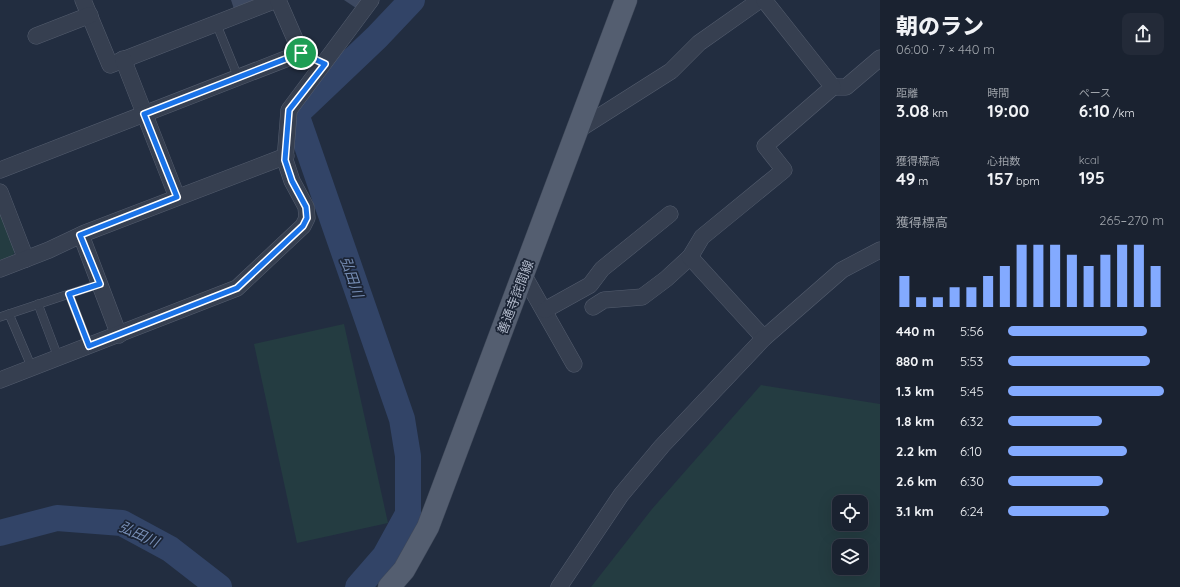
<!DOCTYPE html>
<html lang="ja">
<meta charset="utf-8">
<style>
body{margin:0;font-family:Quicksand,"Noto Sans JP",sans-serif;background:#232a38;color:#f1f3f6;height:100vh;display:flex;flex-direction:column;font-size:15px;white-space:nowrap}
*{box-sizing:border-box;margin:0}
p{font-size:13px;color:#9fa4ab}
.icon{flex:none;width:22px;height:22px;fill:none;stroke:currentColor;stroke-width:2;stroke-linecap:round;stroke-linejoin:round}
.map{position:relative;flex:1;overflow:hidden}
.details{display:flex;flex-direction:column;background:#1a2230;width:300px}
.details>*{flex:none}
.fabs{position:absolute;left:832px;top:495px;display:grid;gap:8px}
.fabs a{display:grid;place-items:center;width:36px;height:36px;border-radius:8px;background:#1a2230;box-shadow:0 4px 16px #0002,0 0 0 1px #383f4c;font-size:20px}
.pin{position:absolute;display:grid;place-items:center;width:34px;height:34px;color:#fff;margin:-17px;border:2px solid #fff;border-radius:50%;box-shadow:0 1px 4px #0007}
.round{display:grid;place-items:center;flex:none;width:42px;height:42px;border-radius:8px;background:#232a38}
.overview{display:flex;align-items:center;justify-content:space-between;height:68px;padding:0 16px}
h1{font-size:22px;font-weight:800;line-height:30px}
.metrics{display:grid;grid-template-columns:repeat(3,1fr);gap:6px;height:68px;padding:4px 16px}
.metrics div{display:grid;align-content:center}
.metrics b{font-size:17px;font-weight:800}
.metrics small{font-size:11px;font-weight:400}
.metrics p{font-size:11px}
.chart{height:112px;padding:8px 16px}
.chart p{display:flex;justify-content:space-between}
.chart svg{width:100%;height:72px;margin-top:4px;stroke:#83aaff;stroke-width:6}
ul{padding:0 16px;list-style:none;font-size:13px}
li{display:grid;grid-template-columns:64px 48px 1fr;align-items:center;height:30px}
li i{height:10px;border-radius:5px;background:#83aaff}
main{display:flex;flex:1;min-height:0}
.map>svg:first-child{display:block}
</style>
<main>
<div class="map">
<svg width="880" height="587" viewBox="0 0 880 587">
<rect width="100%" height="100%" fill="#222d40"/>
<g fill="#243c41" fill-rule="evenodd">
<path d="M0,211L15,250L12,258L0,263Z"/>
<path d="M344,324L388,523L297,543L254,344Z"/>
<path d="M761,385L880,404V587H591L652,509ZM839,502H861V524H839ZM839,546H861V568H839Z"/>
</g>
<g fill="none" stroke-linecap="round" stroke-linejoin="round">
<g stroke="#324467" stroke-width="26">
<path d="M0,533L57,518L122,523L170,549L219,587"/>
<path d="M358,587L385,556L408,514V456L402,419L296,114L377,37L412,0"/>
</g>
</g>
<g fill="#3d4961">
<path d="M231,0H256L234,9Z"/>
<path d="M344,0H366L359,10Z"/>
</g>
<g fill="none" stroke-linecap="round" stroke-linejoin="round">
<g stroke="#545d6e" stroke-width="9">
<g id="service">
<path d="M216,23L238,77"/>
<path d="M69,294L89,346"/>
<path d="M38,304L58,357"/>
<path d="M9,314L32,368"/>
<path d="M0,317L99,284"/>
</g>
</g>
<g stroke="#545d6e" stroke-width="17">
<g id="minor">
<path d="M83,0L110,65L276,0"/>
<path d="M36,36L90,15"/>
<path d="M123,59L177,197"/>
<path d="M833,87H846L880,58"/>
<path d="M578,130L671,71L699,43L760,0"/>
<path d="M0,170L301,53L278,0"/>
<path d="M0,192L26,259"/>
<path d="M81,235L119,335"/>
<path d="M0,269L49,250L85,233L286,156"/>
<path d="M523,274L574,364"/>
<path d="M593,307L604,300L642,297L666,279L690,257"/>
<path d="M545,310L590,285L602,269L670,214"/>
<path d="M764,338L690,257L702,237L784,170L765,146L833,87L764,0"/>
<path d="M0,380L237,288L303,226L307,218L306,207L292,181L285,160L289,110L371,0"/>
<path d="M559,587L621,495L662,446L764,338L842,270L880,250"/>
</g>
</g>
<g stroke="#3f4859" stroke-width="23">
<path id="primary" d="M389,587L404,570L428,527L626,0"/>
</g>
<use href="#service" stroke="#363f50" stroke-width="8"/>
<use href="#minor" stroke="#363f50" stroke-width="16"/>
<use href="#primary" stroke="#545e70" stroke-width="22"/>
</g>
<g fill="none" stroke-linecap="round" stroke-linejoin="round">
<g stroke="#fff" stroke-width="8">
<path id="route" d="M301,53L325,64L289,110L285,160L292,181L306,207L307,218L303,226L237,288L89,346L69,294L100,284L80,235L177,197L144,114Z"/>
</g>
<use href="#route" stroke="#1a73e8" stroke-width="5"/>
</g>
<g text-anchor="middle" stroke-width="3.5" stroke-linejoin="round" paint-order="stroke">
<g font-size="13" fill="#b2bacb" stroke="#1b2435">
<text transform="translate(515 297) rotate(-69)" y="5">善通寺詫間線</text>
</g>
<g font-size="14" font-style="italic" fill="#778eb5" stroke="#1b2435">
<text transform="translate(352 277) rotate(71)" y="5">弘田川</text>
<text transform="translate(139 534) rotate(25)" y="5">弘田川</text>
</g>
</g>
</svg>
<div class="fabs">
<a><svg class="icon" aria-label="locate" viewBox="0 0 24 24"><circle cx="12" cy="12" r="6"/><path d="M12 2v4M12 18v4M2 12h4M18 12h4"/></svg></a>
<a><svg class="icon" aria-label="layers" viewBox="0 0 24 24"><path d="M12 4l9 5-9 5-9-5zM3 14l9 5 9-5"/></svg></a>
</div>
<div class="pin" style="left:301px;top:53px;background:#1e9e55"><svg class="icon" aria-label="arrive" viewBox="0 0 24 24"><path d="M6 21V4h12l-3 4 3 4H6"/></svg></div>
</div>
<section class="details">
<div class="overview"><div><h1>朝のラン</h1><p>06:00 · 7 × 440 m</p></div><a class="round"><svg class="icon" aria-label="share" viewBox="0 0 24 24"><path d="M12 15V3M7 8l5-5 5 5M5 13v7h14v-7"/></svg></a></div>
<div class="metrics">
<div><p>距離</p><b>3.08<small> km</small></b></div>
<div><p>時間</p><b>19:00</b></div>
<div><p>ペース</p><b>6:10<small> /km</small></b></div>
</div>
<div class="metrics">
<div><p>獲得標高</p><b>49<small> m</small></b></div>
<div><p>心拍数</p><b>157<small> bpm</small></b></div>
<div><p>kcal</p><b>195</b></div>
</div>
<div class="chart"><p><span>獲得標高</span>265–270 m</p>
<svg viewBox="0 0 160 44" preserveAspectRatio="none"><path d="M5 44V25M15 44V38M25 44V38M35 44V32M45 44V32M55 44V25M65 44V19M75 44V6M85 44V6M95 44V6M105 44V12M115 44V19M125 44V12M135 44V6M145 44V6M155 44V19"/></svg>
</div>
<ul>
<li><b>440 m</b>5:56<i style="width:89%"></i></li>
<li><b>880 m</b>5:53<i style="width:91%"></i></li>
<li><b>1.3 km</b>5:45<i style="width:100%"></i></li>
<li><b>1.8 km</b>6:32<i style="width:60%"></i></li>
<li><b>2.2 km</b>6:10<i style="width:76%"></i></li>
<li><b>2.6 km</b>6:30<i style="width:61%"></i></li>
<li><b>3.1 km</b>6:24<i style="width:65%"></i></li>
</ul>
</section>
</main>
